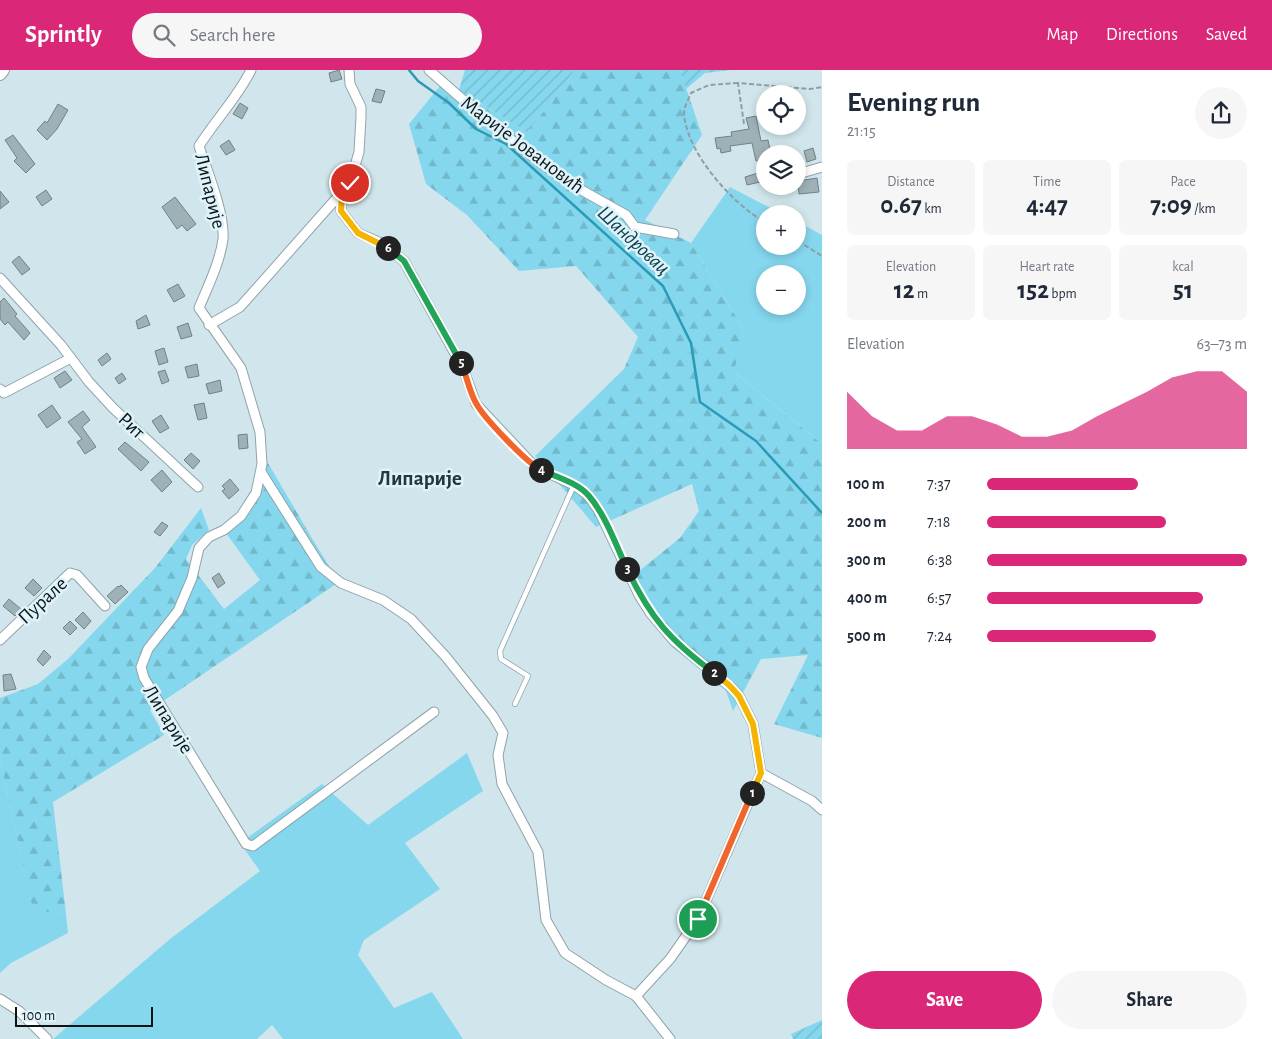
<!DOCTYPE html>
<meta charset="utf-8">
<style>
body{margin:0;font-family:"Alegreya Sans",sans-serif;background:#f6f6f7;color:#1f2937;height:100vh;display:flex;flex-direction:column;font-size:19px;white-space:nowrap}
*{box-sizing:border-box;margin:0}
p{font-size:16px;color:#747a83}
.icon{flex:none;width:28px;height:28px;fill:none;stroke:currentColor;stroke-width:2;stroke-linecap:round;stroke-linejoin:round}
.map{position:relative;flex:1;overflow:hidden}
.sheet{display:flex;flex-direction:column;background:#fff;width:450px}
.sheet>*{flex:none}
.tools{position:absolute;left:756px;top:15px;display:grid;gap:10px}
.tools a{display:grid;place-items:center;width:50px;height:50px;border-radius:50%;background:#fff;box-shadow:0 2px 8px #0003;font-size:25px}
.scale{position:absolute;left:15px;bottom:12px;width:138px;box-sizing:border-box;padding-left:5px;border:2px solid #0d1416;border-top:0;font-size:14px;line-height:18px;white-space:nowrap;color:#0d1416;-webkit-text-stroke:4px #def3f9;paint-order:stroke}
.pin{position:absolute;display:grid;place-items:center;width:42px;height:42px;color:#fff;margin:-21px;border:2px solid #fff;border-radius:50%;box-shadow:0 1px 5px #0007}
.km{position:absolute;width:25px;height:25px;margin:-12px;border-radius:50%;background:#222;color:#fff;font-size:14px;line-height:25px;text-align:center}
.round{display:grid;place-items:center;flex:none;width:52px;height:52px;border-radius:26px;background:#f6f6f7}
.overview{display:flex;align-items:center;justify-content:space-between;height:85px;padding:0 25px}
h1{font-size:28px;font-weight:700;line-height:38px}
.stats{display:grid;grid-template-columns:repeat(3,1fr);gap:8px;height:85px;padding:5px 25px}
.stats div{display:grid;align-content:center;border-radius:8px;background:#f6f6f7;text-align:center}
.stats b{font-size:25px;font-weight:700}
.stats small{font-size:14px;font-weight:400}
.stats p{font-size:14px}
.chart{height:140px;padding:10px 25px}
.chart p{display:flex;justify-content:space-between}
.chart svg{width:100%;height:90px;margin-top:5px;fill:#db2777;opacity:.7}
.cta{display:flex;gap:10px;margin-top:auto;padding:10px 25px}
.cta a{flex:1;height:58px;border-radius:30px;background:#db2777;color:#fff;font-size:20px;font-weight:700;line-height:58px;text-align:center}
.cta a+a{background:#f6f6f7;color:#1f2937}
ul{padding:0 25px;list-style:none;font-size:16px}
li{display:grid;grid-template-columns:80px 60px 1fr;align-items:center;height:38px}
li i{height:12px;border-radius:6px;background:#db2777}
header{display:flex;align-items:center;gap:30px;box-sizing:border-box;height:70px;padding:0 25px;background:#db2777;color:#fff}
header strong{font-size:24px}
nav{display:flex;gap:28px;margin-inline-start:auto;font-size:18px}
.search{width:350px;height:45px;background:#f6f6f7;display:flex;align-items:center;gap:12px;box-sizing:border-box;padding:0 18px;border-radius:28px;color:#747a83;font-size:19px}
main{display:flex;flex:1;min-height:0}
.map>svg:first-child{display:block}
</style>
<header>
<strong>Sprintly</strong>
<div class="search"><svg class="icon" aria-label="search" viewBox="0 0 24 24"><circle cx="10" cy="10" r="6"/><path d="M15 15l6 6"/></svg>Search here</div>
<nav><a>Map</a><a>Directions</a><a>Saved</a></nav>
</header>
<main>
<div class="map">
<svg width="822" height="969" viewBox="0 0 822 969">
<defs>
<pattern id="forest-firs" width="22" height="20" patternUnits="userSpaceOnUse" patternTransform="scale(1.25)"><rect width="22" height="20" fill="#85d7ee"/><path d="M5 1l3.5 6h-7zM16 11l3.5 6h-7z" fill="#72b8cb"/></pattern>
<pattern id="garden-furrows" width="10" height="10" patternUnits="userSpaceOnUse" patternTransform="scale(1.25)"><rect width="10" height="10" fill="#85d7ee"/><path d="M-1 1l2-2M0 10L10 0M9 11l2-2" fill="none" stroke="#72b8cb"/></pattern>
</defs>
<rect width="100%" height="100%" fill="#d1e6ec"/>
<g fill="#85d7ee" fill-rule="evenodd">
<path d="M730,117L782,144H765V176H798V152L822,165V374L733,301L743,258L691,173ZM765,204H798V236H765Z"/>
<path d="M467,683L483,721L405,773L440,819L364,870L358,885L394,938L432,922L463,969H283L272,955L257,969H53L170,869L260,801L240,773L322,714L368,755Z"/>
<path d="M0,690L33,839L66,844L68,863L11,893L0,903Z"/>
</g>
<g fill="url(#forest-firs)">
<path d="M574,0H680L702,65L645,150L691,173L743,258L734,302L822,374V668L774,654L808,585L761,589L733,641L726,621L671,576L644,540L629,509L680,468L699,441L692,414L596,457L535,386L624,299L638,267L576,196L519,201L467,145L426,114L409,54L444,11L527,62L567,12Z"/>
<path d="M268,393L313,470L339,512L150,640L164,665L53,732L66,844L33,840L0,690V628L38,614L68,589L155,498L201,438L209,460L192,475L186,489L224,539L260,510L223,459L232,451Z"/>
</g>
<g fill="url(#garden-furrows)">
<path d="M465,0H574L567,12L527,62L459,20Z"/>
<path d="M680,0H731L705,3L686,19Z"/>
<path d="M822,950V969H793L791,964Z"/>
</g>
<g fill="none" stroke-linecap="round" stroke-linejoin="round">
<path stroke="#2a9bb5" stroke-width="2.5" d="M409,0L418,11L449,33L476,59L506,74L663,216L691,273L700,332L756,371L822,443"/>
</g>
<g fill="#9db1b7" stroke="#6f8288">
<path d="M339,0L342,9L331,12L329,3Z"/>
<path d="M376,19L385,21L381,33L372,31Z"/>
<path d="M240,33L248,38L242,49L233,44Z"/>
<path d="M58,34L68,40L57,59L47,70L37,60L45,51L47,53Z"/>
<path d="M756,46L761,71L768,70L771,84H765V89L756,91L752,73L730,76L731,81L721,83L720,78L717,79L715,68L732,66L731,62L749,59L746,48Z"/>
<path d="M13,65L35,94L26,103L14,91L17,88L5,70Z"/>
<path d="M229,70L235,80L226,85L220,76Z"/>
<path d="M813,78L816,89L807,92L804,81Z"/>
<path d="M758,103L760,112L747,115L745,107Z"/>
<path d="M817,108L819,122L799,124L798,111Z"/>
<path d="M46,120L52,129L42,136L36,127Z"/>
<path d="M0,121L9,132L0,139Z"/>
<path d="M175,127L196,154L187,161L182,155L177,159L162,137Z"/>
<path d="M19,186L30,199L22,205L12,192Z"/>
<path d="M178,214L185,226L174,232L167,220Z"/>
<path d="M4,228L17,244L15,246L30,263L24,270L8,252L5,255L0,249V232Z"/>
<path d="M146,245L150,255L138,259L136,251Z"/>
<path d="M188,253L192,266L181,269L177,257Z"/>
<path d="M164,278L168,292L159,295L155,281Z"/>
<path d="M107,283L111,289L102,296L98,290Z"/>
<path d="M197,294L199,306L188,308L185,297Z"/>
<path d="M165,300L169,311L162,314L158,302Z"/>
<path d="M65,301L72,310L60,318L54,308Z"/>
<path d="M122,303L126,309L119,314L115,308Z"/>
<path d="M220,310L222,321L209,324L206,314Z"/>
<path d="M204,333L207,348L198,350L194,335Z"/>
<path d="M52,335L61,348L47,358L38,345Z"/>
<path d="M83,341L90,350L82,357L96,377L85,384L77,372L82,369L68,352Z"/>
<path d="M161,345L169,358L160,363L152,351Z"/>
<path d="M247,364L248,378L239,379L238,365Z"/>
<path d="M125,372L149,392L141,401L118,379Z"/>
<path d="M191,383L200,391L193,399L184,390Z"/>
<path d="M162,400L172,412L162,422L151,410Z"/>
<path d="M230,409L239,420L229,429L222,421L225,419L222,416Z"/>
<path d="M162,452L168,456L160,466L154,462Z"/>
<path d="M219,503L225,513L218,518L212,508Z"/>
<path d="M33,509L42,518L34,526L25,518Z"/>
<path d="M121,515L128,522L115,534L107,526L118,516L119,517Z"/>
<path d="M9,529L21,539L15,546L3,536Z"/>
<path d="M83,542L91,551L84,559L75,550Z"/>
<path d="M70,551L77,558L70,565L63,558Z"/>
<path d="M44,580L51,587L43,596L37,590Z"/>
<path d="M11,604L16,619L4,621L3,605Z"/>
</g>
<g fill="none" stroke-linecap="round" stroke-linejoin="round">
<g stroke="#90a3a9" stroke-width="6">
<path id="service" d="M515,634L528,606L501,589L500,581L574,415"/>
</g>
<g stroke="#90a3a9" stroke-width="11">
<g id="minor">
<path d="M251,0C239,25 215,51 199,76C207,101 225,143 223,169C220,192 208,216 199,238L241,298L260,362L262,394L256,423L241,446L224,460L209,467L199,478L192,508L178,541L148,579L141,597L144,608L246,774L253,776L434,642"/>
<path d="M349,0L350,14L361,37V47L359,82L350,113L342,122L341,141L358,163L381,173L404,191L463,298L476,334L535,397L574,415L588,425L599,441L639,525L651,544L674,571L729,615L739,626L753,654L761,703L698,849L670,889L636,926L670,969"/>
<path d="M429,0L486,50L542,94L576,117L626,145L635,157L674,164"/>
<path d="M798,104L822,97"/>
<path d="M0,208L61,275L89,312L113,338L198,417"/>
<path d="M209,255L240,237L342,122"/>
<path d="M0,319L4,323L71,288"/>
<path d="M261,402L321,497L341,513L383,530L411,549L446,587L493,646L503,663L498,685L502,714L538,782L546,850L565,883L606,910L636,926"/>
<path d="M0,570L70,503L77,505L105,536"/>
<path d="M761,703L812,731L822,740"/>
<path d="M0,929L19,941L47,969"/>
</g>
</g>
<g stroke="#90a3a9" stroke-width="14">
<path id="secondary" d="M0,4L3,0"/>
</g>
<g stroke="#8e9fa3" stroke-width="2" stroke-dasharray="5 2.5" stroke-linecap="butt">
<path d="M738,13L709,15L691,23C689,29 685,35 684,41C684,80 733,135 765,152"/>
<path d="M744,54L738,13L810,19L822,17"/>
<path d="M798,171L822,186"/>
</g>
<use href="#service" stroke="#fff" stroke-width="4.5"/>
<use href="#minor" stroke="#fff" stroke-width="9"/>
<use href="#secondary" stroke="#fff" stroke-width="12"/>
</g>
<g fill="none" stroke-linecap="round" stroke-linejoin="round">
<g stroke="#fff" stroke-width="10">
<path id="split-1" d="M698,849L752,723"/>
</g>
<g stroke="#fff" stroke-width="10">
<path id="split-2" d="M714,603L729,615L739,626L753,654L761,703L752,723"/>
</g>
<g stroke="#fff" stroke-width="10">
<path id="split-3" d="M627,499C651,549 670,570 714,603"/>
</g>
<g stroke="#fff" stroke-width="10">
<path id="split-4" d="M541,400C557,407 578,413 589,426C606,446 616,475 627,499"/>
</g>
<g stroke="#fff" stroke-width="10">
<path id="split-5" d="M461,293C467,306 469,321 476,333C483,347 527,393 541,400"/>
</g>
<g stroke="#fff" stroke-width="10">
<path id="split-6" d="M388,178L404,191L461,293"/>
</g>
<g stroke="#fff" stroke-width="10">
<path id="split-7" d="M350,113L342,122L341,141L358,163L388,178"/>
</g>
<use href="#split-1" stroke="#f0652b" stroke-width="6"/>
<use href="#split-2" stroke="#f5b400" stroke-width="6"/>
<use href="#split-3" stroke="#22a559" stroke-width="6"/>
<use href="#split-4" stroke="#22a559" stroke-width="6"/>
<use href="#split-5" stroke="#f0652b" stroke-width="6"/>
<use href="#split-6" stroke="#22a559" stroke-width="6"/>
<use href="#split-7" stroke="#f5b400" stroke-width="6"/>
</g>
<g text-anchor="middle" stroke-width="5" stroke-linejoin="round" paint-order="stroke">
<g font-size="20" fill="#0d1416" stroke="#def3f9">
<text transform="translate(523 74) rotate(37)" y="7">Марије Јовановић</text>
<text transform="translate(211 121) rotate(76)" y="7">Липарије</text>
<text transform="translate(132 355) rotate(43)" y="7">Рит</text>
<text transform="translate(42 530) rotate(-43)" y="7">Пурале</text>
<text transform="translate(169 649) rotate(58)" y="7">Липарије</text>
</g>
<g font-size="21" font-style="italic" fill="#10404b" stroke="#def3f9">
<text transform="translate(634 170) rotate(43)" y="7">Шандровац</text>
</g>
<g font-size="21" font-weight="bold" fill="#27383c" stroke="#def3f9">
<text x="420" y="415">Липарије</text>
</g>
</g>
</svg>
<div class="tools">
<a><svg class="icon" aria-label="locate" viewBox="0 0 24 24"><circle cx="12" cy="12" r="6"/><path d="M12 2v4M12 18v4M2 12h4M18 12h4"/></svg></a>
<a><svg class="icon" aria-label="layers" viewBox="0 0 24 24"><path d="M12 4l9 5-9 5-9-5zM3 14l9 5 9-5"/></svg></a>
<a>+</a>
<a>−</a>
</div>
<div class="scale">100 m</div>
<div class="pin" style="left:698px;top:849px;background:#1e9e55"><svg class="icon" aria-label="arrive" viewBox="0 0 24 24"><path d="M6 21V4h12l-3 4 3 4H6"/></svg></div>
<div class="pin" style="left:350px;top:113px;background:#d93025"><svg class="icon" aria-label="check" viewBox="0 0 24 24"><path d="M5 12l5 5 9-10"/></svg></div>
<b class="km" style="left:752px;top:723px">1</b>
<b class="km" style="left:714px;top:603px">2</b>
<b class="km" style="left:627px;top:499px">3</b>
<b class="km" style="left:541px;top:400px">4</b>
<b class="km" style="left:461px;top:293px">5</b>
<b class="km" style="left:388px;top:178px">6</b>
</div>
<section class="sheet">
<div class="overview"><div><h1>Evening run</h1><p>21:15</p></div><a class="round"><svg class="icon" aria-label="share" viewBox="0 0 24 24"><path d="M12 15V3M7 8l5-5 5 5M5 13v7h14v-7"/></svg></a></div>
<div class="stats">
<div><p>Distance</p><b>0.67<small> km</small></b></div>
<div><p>Time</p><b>4:47</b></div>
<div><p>Pace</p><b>7:09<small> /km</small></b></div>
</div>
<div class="stats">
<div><p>Elevation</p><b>12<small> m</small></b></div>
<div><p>Heart rate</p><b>152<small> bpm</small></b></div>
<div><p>kcal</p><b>51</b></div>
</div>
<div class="chart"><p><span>Elevation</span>63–73 m</p>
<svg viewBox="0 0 160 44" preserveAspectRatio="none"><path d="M0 44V16L10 28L20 35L30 35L40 28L50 28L60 32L70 38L80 38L90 35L100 28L110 22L120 16L130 9L140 6L150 6L160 16V44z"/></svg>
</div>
<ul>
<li><b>100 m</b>7:37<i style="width:58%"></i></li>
<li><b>200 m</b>7:18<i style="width:69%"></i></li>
<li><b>300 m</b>6:38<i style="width:100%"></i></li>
<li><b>400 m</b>6:57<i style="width:83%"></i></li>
<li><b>500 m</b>7:24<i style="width:65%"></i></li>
</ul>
<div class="cta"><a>Save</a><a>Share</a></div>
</section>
</main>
